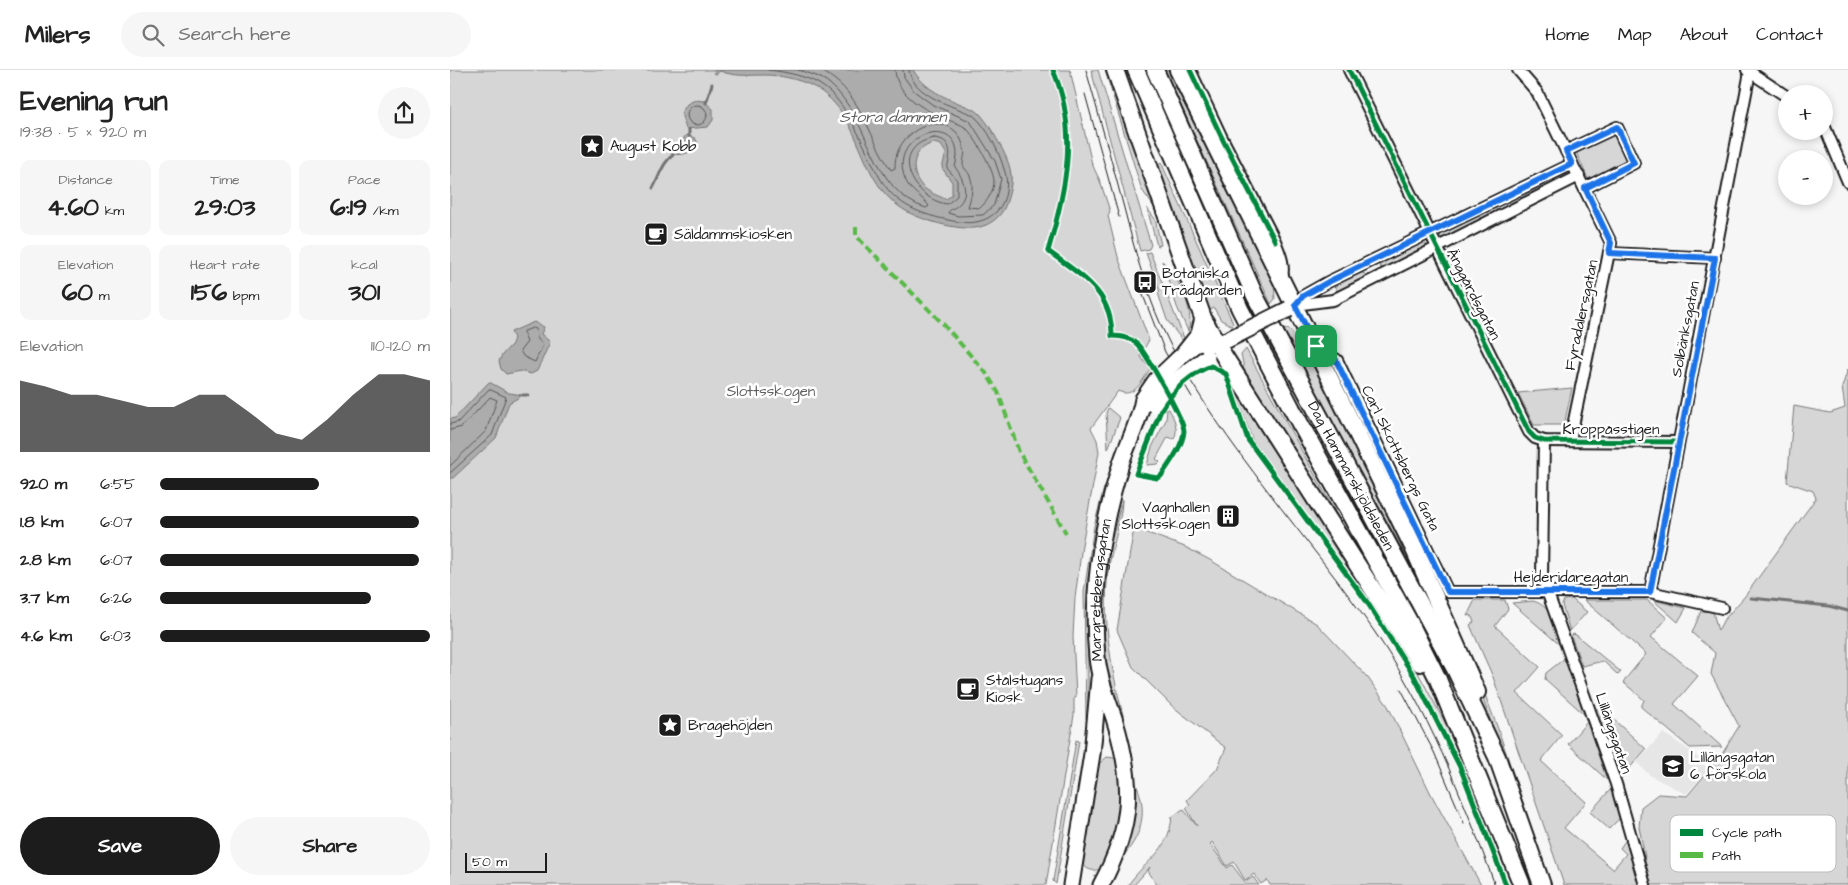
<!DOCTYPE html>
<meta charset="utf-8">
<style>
body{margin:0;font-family:"Architects Daughter",sans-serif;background:#f6f6f6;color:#222;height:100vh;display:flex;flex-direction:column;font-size:19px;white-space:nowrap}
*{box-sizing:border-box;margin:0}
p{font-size:16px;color:#767676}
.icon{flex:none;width:28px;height:28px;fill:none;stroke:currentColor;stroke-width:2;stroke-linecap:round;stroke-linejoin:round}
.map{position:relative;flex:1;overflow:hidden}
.drawer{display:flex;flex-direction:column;background:#fff;width:450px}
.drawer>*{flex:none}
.buttons{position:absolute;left:1328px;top:15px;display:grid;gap:10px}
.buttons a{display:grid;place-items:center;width:55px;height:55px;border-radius:50%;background:#fff;box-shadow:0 2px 8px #0003;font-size:25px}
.scale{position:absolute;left:15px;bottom:12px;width:82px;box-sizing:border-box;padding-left:5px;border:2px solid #1c1c1c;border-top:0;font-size:14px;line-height:18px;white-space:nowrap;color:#1c1c1c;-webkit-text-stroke:4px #fff;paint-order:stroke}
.pin{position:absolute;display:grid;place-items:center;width:42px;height:42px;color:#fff;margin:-21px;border-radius:10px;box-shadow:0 2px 8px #0006}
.round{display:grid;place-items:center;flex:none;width:52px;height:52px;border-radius:26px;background:#f6f6f6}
.headline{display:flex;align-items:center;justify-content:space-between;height:85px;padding:0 20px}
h1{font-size:28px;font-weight:700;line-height:38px}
.stats{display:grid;grid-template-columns:repeat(3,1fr);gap:8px;height:85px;padding:5px 20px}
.stats div{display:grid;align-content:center;border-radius:10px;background:#f6f6f6;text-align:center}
.stats b{font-size:25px;font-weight:700}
.stats small{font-size:14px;font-weight:400}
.stats p{font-size:14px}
.chart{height:140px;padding:10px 20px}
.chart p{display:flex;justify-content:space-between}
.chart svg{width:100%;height:90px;margin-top:5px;fill:#1c1c1c;opacity:.7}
.cta{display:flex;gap:10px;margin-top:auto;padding:10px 20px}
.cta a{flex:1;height:58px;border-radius:30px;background:#1c1c1c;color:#fff;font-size:20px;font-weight:700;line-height:58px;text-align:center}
.cta a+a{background:#f6f6f6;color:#222}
ul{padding:0 20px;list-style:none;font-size:16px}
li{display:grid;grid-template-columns:80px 60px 1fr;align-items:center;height:38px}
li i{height:12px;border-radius:6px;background:#1c1c1c}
header{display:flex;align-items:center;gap:30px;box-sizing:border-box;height:70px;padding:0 25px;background:#fff;border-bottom:1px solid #e0e0e0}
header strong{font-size:24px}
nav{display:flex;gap:28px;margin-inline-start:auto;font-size:18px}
.search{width:350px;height:45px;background:#f6f6f6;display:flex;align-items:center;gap:12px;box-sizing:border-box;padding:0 18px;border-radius:28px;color:#767676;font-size:19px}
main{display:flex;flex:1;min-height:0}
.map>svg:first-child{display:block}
</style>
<header>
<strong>Milers</strong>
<div class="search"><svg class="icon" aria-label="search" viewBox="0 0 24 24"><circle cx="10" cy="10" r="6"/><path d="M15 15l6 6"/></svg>Search here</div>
<nav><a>Home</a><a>Map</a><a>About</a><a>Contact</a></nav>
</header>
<main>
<section class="drawer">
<div class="headline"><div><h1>Evening run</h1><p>19:38 · 5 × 920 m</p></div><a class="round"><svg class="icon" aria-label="share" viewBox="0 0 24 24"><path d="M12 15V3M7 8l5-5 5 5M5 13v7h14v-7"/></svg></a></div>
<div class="stats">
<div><p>Distance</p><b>4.60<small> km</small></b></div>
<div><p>Time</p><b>29:03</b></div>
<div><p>Pace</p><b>6:19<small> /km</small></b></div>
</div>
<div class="stats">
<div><p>Elevation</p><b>60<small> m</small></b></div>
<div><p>Heart rate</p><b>156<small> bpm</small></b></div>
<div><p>kcal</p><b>301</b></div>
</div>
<div class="chart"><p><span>Elevation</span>110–120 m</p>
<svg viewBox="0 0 160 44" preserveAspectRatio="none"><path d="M0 44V9L10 12L20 16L30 16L40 19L50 22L60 22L70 16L80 16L90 25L100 35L110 38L120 28L130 16L140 6L150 6L160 9V44z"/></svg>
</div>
<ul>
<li><b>920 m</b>6:55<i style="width:59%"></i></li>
<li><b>1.8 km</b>6:07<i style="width:96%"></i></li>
<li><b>2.8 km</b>6:07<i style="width:96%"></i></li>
<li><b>3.7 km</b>6:26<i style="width:78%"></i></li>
<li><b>4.6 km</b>6:03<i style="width:100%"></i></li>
</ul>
<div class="cta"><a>Save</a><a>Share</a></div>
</section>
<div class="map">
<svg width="1398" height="815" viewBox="0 0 1398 815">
<rect width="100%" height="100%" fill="#f6f6f6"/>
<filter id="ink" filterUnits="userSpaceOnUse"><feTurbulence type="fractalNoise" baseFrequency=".02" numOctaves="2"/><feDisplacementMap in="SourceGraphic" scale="10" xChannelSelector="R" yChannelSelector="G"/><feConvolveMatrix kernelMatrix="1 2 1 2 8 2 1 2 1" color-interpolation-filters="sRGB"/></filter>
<g filter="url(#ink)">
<path fill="#e6e6e6" d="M1213,663L1241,681L1259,700L1236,724L1201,706L1186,692Z"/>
<g fill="#d6d6d6" stroke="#797979">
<path d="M0,0H620L642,94L650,111L660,141L658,146L668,187L699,270L690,286L700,299C692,311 684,329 668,321L641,358L647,370L649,382L632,475L625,528L623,566L626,627L624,629V645L596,815H0Z"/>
<path d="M641,0H648L701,175L699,179L690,181Z"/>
<path d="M655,0H660L704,137L692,120L688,108Z"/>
<path d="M715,0H721L824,209L825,229L821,234Z"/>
<path d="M1163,64C1170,69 1178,83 1177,92L1139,111L1126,82Z"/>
<path d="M711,92L783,253L781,255L771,250L764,238L758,241L707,94Z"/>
<path d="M1090,115L1092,119L1059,134V130Z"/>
<path d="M1045,137L1048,141L993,168L990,167L991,164Z"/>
<path d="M697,138L705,149L711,175L707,176Z"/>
<path d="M973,171L978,177L934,200L929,196L945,184Z"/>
<path d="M700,182L734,268L732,270L717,250L708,223L710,222L696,183Z"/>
<path d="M712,191C727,204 746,241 738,261L727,237Z"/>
<path d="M910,202L915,204V209L888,223L884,215Z"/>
<path d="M838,259L851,270L856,271L978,526L842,278L833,260Z"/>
<path d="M796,279L810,305L897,463L790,300L794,297L791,285Z"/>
<path d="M1398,299V815H1114L1043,607L1020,555L1024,552L1021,545L1017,546L1025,530H1055L1058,539L1045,556L1090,597L1067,623L1112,665L1091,691L1136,732L1114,758L1163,799L1176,784L1170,778L1175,771H1179L1184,793L1195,787L1189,757L1191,737L1208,724L1237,726L1271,686L1289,656L1261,604L1265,583L1242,563L1251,541L1263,542L1268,561L1273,551L1295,526L1366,428L1363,421L1337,412L1344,336L1380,343L1395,338L1392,317Z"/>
<path d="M784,317L961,590L996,654L1023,717L978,626L930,547L802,369Z"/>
<path d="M1122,318L1114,355H1084L1068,323Z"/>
<path d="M658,338L670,348L658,379L656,343Z"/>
<path d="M717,339H719C724,348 729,359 724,369L718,367L706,389L710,392L708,394L697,395L702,377L716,350Z"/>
<path d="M654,418L638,509V654L636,648L634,522L644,456Z"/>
<path d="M672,430C672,450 661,480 658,502C652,555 662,602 675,653L673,655L657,602L653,546L657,488Z"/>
<path d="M684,458L735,477L760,490L867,554L918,608L938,636L981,724L1031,815H820L817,810L811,814L804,804L795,810L784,792L777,796L762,772L760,774L777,798L782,795L795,812L803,807L809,815H707L698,801L700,797L684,815H678C697,788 718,784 722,747L733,739L747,756L736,738L740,735L737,730L767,699L776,678L722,636L683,597L667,560Z"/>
<path d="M1122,529L1137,542L1120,561L1112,535L1114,530Z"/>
<path d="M1134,530H1197L1217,548L1201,567L1248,606L1224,634L1272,677L1240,678L1191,637L1194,630L1173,612L1196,584Z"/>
<path d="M1203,530L1236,538L1228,552Z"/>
<path d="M1083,531C1103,536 1105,558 1111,576L1062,533Z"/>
<path d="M1123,564L1126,565L1171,602L1168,605L1153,591L1132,596L1121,566Z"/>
<path d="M1115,588L1135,645L1095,609L1096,603Z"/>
<path d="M1020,593L1031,614L1048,659L1101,815H1099Z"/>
<path d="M1143,639H1152L1196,679L1172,707L1168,708Z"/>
<path d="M1137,652L1157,710L1118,674Z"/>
<path d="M626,670L629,671L606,814L603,811Z"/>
<path d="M657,687L664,688L669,693L672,708L668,761L651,799C642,802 635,800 632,791L646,696Z"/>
<path d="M686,714C698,740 692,764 675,784H673L683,751L684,715Z"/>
<path d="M1161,719L1171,747L1159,759L1140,742Z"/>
</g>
<g fill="#acacac" stroke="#727272" fill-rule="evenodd">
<path d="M266,0H463C478,24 501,29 525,40C534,44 552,77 556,87C564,105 562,116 556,134C551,148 539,156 525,158C509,159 492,155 477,150C405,128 421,59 372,22C358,11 332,5 315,5C299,5 285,7 270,1L266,4L263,3ZM484,73L491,75L496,83L492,98L502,112V125L496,129C488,126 478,122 472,116C458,100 463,78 484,73Z"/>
<path d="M245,30L254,31L263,39V50L258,57L236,59L231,43L237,34Z"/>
<path d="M236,65L245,68L248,73C244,83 230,87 220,83L227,78Z"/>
<path d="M84,252L94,257L91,264L100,272L87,301L81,304L71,301L56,304L51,299L49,291L52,285L62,274L64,268L61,262Z"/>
<path d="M39,312L59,323L73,325L59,333L46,368L3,408H0V349L5,348Z"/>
</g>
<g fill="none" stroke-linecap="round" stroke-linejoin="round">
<g stroke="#565656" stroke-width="1">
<path d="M318,0C336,2 360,6 375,18C385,25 393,37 399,47C432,102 425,135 498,150C516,154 533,155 547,141C557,131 559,111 554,99C549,82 538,58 524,46C521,43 515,42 511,40C493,33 462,22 459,0"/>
<path d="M348,0C359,3 372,7 380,14C420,48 421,122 476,138L479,136C472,126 461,122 456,111C433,61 521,39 505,97C513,108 521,125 507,136C503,139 501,138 498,143L508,146L533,145L544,135L551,109L545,91L520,51L483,35L464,21L454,7L453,0"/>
<path d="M369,0C411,19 417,65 441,100L445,98C443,57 505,33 514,79C516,84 513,89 513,94C513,98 517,100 519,104C525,115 521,127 518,137L530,138C537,132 544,121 544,111C544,100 524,65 516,58C511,54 503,52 498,50C477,41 446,26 445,0"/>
<circle cx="247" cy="45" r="10"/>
<path d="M484,68C503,69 501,85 497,98L507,110V126L497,134C461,129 438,76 484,68Z"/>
<path d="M83,258L86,259L87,268L93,275L85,292L74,287L70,281L77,272L73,262Z"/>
<path d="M0,354L8,352L39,319L56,327L42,365L0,403"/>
<path d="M0,360L12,357L40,327L47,330L36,361L0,396"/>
</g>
<g stroke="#727272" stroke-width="3">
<path d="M256,33L262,14"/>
<path d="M239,66V59"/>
<path d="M203,118C210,106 212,93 223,85"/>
<path d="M73,325H78"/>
<path d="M1301,528L1379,536L1398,541"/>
</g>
<g stroke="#1c1c1c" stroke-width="14">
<g id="street">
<path d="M740,0L771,66L825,171C830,184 835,194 832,207"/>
<path d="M899,0L1079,362L1085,368L1094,371L1228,372"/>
<path d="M1068,0L1087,22L1161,173L1120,370"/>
<path d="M1297,0L1336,26"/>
<path d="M1374,55L1398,112"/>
<path d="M1116,81L1167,57L1184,93L1135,118"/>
<path d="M1159,183L1265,188"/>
<path d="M845,235L883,230L1129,106"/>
<path d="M845,235L853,226L878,212L1122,94"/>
<path d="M866,276L887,290L998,522H1200L1272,538"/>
<path d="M1094,371L1092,507L1166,714L1195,815"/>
<path d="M1200,522L1300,2"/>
</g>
</g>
<g stroke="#1c1c1c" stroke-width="19">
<g id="secondary">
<path d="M734,283L749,264L753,248"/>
<path d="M729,288L759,273L767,274L776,270"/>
<path d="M621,815L642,684L649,609"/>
<path id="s1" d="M651,815C684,754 684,713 664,648C657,628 649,608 647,587C641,524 651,460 669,400C676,375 689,354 693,329"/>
</g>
</g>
<g stroke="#1c1c1c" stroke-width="20">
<g id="primary">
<path d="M665,0L753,248L774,286L970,593"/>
<path d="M686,0L790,239L842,339L960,553L987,607L1072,815"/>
<path id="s2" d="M705,0L805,226L1005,599L1047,687L1092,815"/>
<path d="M728,0L963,477L1027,622"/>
</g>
</g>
<use href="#street" stroke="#fff" stroke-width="10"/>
<use href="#secondary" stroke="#fff" stroke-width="15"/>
<use href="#primary" stroke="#fff" stroke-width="16"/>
<g stroke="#1c1c1c" stroke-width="1">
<path d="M636,0C649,46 662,92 674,138C686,185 698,231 720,274C773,376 858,466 924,561C978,639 1012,726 1045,815"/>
<path d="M635,24L669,147"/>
<path d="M686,207L715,282L742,327"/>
<path d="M951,619L984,682L1014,753"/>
</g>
<g stroke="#1c1c1c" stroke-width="19" stroke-linecap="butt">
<g id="secondary-bridge">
<path d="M777,270L839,239"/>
<path d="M693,329L706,310L729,288"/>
<path d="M704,335L720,315L757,287"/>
</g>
</g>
<use href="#secondary-bridge" stroke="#fff" stroke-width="15"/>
<path stroke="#58b947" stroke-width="4" stroke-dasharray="8 4" stroke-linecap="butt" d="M406,157V166L495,256L536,303L548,322L569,382L616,463"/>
<g stroke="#fff" stroke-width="8">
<g id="cycleway">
<path d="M603,0C629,60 616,120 598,181C631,206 662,221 662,266C671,266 680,267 687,274C696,283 734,350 734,361C733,376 719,394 711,406L707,408L686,404L711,340C723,321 740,304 761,296L776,304L798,370L917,532L964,606L1010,697L1056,815"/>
<path d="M740,0L771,66L825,171"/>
<path d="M899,0L1079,362L1085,368L1094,371L1228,372"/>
<path d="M880,284L887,290L892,301L998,522"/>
</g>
</g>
<use href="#cycleway" stroke="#00873e" stroke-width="5"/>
</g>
</g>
<g fill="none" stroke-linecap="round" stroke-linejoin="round" filter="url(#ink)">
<g stroke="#fff" stroke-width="10">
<path id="route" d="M1167,57L1184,93L1135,118L1161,173L1159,183L1265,188L1200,522H998L886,290L866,276L845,235L853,226L878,212L1122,94L1116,81Z"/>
</g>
<use href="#route" stroke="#1a73e8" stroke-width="6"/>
</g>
<defs>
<g id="sight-square" transform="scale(1.25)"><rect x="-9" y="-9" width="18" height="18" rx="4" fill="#1c1c1c" stroke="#fff"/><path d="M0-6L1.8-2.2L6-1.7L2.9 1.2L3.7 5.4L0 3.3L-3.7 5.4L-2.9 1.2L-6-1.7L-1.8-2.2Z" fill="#fff"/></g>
<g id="cafe-square" transform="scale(1.25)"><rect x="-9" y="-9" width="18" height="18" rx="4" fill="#1c1c1c" stroke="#fff"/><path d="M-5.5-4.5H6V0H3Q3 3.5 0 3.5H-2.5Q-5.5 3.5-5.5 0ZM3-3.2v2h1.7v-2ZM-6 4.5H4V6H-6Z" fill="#fff"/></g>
<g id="bus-square" transform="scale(1.25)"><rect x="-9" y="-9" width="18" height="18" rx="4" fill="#1c1c1c" stroke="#fff"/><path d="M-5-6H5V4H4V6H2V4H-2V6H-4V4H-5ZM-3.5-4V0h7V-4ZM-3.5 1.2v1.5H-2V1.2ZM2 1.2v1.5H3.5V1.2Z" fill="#fff"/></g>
<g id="building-square" transform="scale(1.25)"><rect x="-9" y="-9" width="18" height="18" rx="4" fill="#1c1c1c" stroke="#fff"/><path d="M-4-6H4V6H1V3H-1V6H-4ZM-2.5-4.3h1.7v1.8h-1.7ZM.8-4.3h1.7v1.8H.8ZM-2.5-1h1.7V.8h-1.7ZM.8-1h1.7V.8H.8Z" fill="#fff"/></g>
<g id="school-square" transform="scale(1.25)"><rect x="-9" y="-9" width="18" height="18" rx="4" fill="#1c1c1c" stroke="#fff"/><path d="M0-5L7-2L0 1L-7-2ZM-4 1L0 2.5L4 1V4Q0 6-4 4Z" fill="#fff"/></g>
</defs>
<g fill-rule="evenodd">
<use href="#sight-square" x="142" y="76"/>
<use href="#cafe-square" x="206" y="164"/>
<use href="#bus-square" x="695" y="212"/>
<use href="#building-square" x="778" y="446"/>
<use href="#cafe-square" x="518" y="619"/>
<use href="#sight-square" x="220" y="655"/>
<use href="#school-square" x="1223" y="696"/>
</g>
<g text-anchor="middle" stroke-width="5" stroke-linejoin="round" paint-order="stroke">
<g font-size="15" fill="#1c1c1c" stroke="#fff" text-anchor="start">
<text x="160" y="81">August Kobb</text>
<text x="224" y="169">Säldammskiosken</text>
<text x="712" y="208">Botaniska<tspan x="712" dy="17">Trädgården</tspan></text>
<text x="760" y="442" text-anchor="end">Vagnhallen<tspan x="760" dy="17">Slottsskogen</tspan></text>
<text x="536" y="615">Stålstugans<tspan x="536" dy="17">Kiosk</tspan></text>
<text x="238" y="660">Bragehöjden</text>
<text x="1240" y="692">Lillängsgatan<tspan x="1240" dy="17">6 förskola</tspan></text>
</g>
<g font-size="15" fill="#1c1c1c" stroke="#fff">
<text transform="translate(1024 224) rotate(63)" y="5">Änggårdsgatan</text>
<text transform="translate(1131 245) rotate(-78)" y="5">Fyradalersgatan</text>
<text transform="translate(1235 259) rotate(-79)" y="5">Solbänksgatan</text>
<text x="1161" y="364">Kroppåsstigen</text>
<text transform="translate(951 388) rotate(64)" y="5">Carl Skottsbergs Gata</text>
<text dy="5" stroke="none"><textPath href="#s2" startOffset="451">Dag Hammarskjöldsleden</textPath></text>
<text x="1121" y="512">Hejderidaregatan</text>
<text dy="5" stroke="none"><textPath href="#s1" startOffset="304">Margretebergsgatan</textPath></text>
<text transform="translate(1164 663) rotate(71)" y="5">Lillängsgatan</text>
</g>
<g font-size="15" fill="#5d5d5d" stroke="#fff">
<text x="321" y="326">Slottsskogen</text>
</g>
<g font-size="16" font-style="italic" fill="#5d5d5d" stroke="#fff">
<text x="443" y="52">Stora dammen</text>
</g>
</g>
<rect x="1220" y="745" width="166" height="57" rx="8" fill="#fff" stroke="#bbb" stroke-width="1"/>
<rect x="1230" y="759" width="23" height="7" fill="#00873e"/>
<rect x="1230" y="782" width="23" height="6" fill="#58b947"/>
<g font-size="14" fill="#1c1c1c">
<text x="1262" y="767">Cycle path</text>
<text x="1262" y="790">Path</text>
</g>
</svg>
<div class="buttons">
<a>+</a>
<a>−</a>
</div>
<div class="scale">50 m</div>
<div class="pin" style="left:866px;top:276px;background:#1e9e55"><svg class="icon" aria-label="arrive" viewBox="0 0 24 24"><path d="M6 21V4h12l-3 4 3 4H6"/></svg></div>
</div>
</main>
